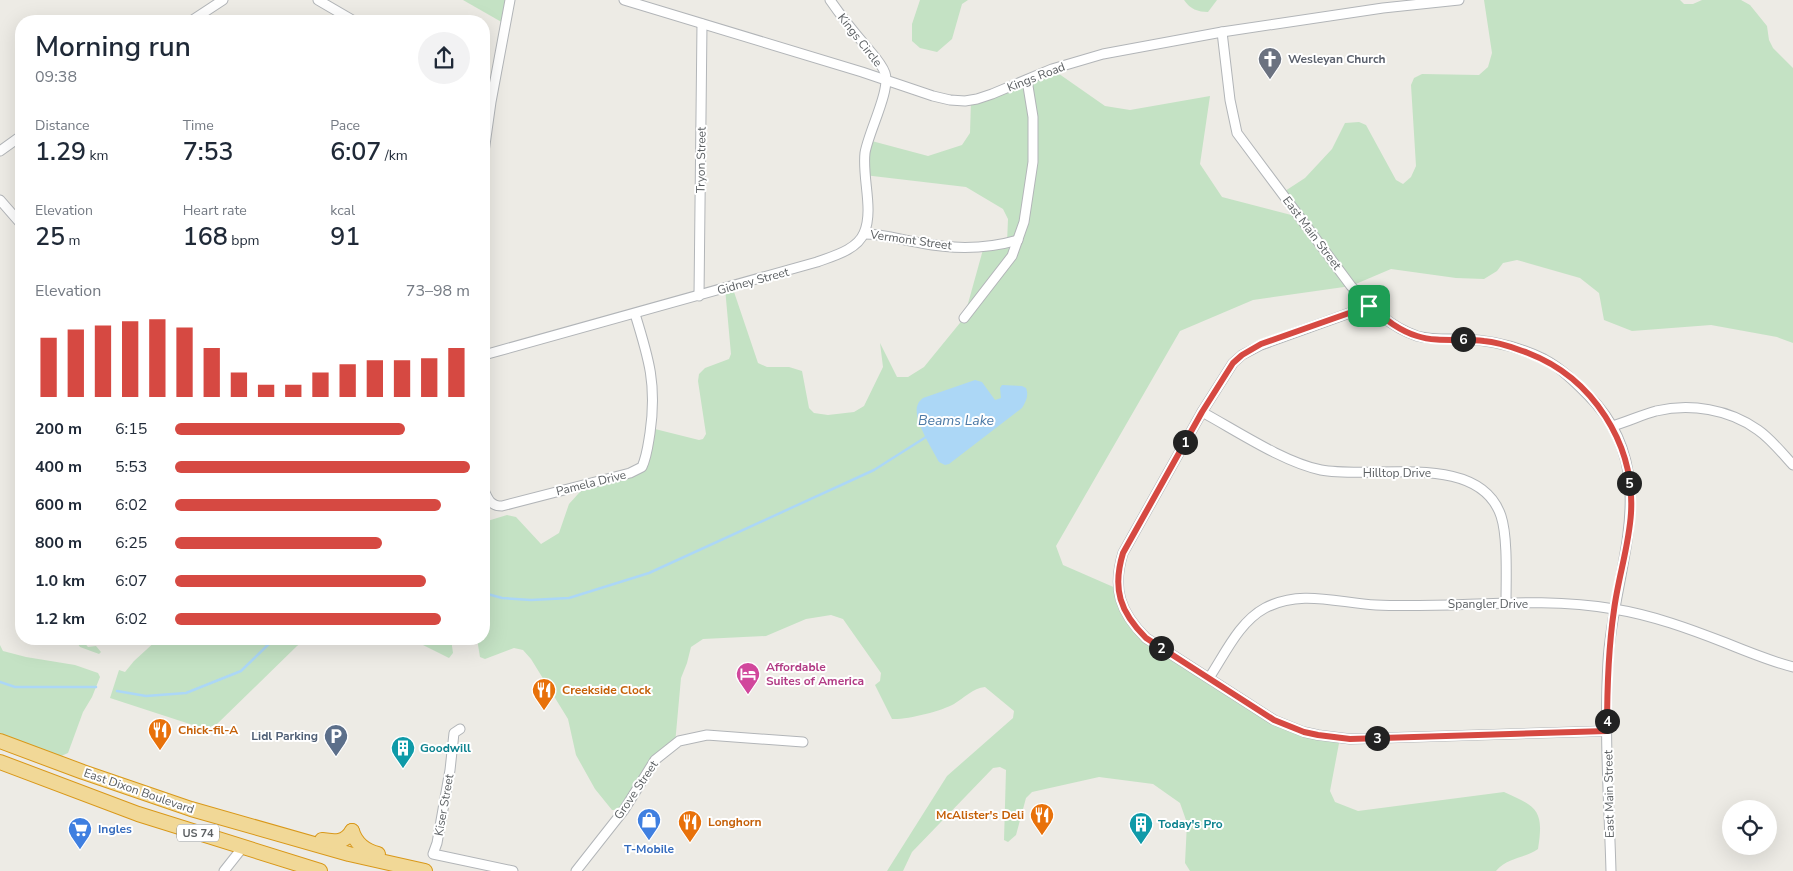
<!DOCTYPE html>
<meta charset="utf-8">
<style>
body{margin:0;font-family:"Nunito Sans",sans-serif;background:#f2f2f3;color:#1f2937;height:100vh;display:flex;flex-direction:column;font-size:19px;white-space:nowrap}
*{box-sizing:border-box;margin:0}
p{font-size:16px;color:#747a83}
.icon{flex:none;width:28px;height:28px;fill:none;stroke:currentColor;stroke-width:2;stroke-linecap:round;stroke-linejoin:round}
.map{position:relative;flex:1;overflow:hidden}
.sheet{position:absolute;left:15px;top:15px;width:475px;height:630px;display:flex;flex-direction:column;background:#fff;border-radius:20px;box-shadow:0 5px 20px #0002}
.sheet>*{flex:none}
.fabs{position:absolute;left:1722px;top:800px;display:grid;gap:10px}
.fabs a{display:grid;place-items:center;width:55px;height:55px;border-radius:50%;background:#fff;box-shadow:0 5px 20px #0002;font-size:25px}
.pin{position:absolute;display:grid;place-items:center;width:42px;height:42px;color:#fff;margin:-21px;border-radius:10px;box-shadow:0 2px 8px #0006}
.km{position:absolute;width:25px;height:25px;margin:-12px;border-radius:50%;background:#222;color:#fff;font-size:14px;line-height:25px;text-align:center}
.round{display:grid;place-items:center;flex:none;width:52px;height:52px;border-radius:26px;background:#f2f2f3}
.head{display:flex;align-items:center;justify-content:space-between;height:85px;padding:0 20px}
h1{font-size:28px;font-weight:600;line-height:38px}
.metrics{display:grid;grid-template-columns:repeat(3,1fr);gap:8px;height:85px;padding:5px 20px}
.metrics div{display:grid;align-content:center}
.metrics b{font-size:25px;font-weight:600}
.metrics small{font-size:14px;font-weight:400}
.metrics p{font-size:14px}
.chart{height:140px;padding:10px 20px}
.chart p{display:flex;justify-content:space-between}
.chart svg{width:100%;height:90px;margin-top:5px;stroke:#d64942;stroke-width:6}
ul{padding:0 20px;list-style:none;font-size:16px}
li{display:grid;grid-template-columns:80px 60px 1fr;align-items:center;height:38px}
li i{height:12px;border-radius:6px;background:#d64942}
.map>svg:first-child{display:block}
</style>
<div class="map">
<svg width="1793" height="871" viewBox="0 0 1793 871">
<rect width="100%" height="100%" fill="#edebe5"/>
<g fill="#c4e2c4">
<path d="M463,0H510L505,24Z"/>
<path d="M920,0H968L962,4L952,39L937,52L920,48L912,41V24Z"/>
<path d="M1184,0H1217L1208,12C1198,12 1190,9 1184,0Z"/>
<path d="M1484,0H1680L1684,4H1693L1702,0H1741L1750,5L1767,26L1769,40L1773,48L1793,68V343L1777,337L1711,325L1632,331L1604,320L1599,293L1580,278L1517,260L1503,263L1497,271L1484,279L1456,278L1391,269L1351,286L1253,300L1180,331L1056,546L1063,565L1118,589L1137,629L1274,720L1340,738L1330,791L1335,802L1358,811L1504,792C1538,807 1544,811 1538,849C1523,859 1508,857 1496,871H1190L1185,863L1187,823L1180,803L1153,784L1099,777L1032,792L1026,798L1016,835L1008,842L1004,840L1006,770L1000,767L993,768L912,852L903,871H887L947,776L1013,718L1014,711L985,687C973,688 964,698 954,704C942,711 906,720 892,719L875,685L880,681L881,673L843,619L831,615L806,619L766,636L703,639L691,647L687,663L681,678L675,744L670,747L624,810H612L595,789L576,755L568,719L531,659L523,650L514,648L485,659L480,657L477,639H484V522L507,515L516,517L541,544L559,533L569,504L587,484L641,467L651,428L699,440L703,439L706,434L698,381L699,374L705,368L729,359L731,354L725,288L732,286L758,363L767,367H789L802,371L809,408L814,413L828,415L854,412L864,406L883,367L880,343L897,377H908L924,367L964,318L984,246L1007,243L1008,219L1003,209L966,187L864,175L868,140L928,156L962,145L970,133L971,100L1052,69L1105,106L1130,110L1210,96L1200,164L1222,197L1299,217L1282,193L1305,178L1332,149L1345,123L1359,122L1366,125L1396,180L1403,184L1411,177L1416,166L1411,85L1414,78L1422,74L1479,75L1488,67L1492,53Z"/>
<path d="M158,639H307L297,646L217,724L205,729L110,698L119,670L125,672L134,661Z"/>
<path d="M411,639H451L453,653L449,658Z"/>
<path d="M83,641L88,647L96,646L101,652L99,654L80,647L78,644Z"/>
<path d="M0,645L3,651L26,657L75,665L98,673L100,677L92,697L83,712L68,753L61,756H51L0,733Z"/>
</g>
<path fill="#acd7f6" d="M975,380L982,382L995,400L1001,398L1000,388L1002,385L1022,386L1026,388C1029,396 1026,401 1022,408L949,464L945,465L939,462C933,450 911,417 918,404C919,401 921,400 923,398Z"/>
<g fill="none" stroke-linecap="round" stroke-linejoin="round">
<g stroke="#acd7f6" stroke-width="2.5">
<path d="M484,593L502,598L531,600L569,598L649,573L874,470L926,437"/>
<path d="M0,682L15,687H96"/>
<path d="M117,691L146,696L186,693L241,671L274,639"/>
</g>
<g stroke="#b2b5b8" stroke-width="11">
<g id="minor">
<path d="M318,0L354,21"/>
<path d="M624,0L862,72L933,96L950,100L965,101L977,99L992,94L1052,69L1103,54L1222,32L1383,8L1459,0"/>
<path d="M191,21L223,0"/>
<path d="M1222,32L1230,100L1237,133L1351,286C1370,307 1390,327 1417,336C1432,340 1448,339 1463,339C1491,340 1519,347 1544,359C1561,368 1575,382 1588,395C1666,472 1613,570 1608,661C1604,731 1609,801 1611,871"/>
<path d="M0,151L21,136"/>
<path d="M484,152L491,102L510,0"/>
<path d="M0,200L21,224"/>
<path d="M864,234C884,234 902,240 921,243C952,249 987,249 1018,240"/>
<path d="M699,296L702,24"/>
<path d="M1369,306L1261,345L1242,355L1233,363L1202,412L1123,553C1112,589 1120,612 1146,638L1274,720L1304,732L1318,735L1350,739L1607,731"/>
<path d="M964,318L1012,256L1024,222L1033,162V117L1027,80"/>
<path d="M484,355L817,262C833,256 857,250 864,233C874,210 862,178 865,153C868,133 891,90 885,73C881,62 872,54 865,45C853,31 841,16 830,0"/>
<path d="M1202,412C1237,431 1283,462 1321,470C1374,480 1479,451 1501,516C1508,537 1506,580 1506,603"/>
<path d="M1612,426C1627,422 1641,415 1656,411C1690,403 1729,409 1758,430C1771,439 1782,453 1793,465"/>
<path d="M484,490C488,500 491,506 502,506L630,473L642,467C647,456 648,445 650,433C657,385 649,359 635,314"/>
<path d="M1209,678C1225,654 1239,622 1265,608C1301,589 1338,603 1376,605C1455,609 1535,595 1614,609C1652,615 1690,629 1726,643C1748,652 1770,661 1793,667"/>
<path d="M460,729L454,733L450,770L437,843L433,854L513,871"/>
<path d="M224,871L243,847"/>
<path d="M576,871L624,810L655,760L679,741L707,735L803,742"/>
</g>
</g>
<g stroke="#d99819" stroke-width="16">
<g id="highway">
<path d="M0,741L83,772L191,809L349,854L425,871"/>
<path d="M0,762L138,814L320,871"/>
<path d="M352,831C356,844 366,851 378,854"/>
<path d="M322,840C335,842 345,843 352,831"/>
</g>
</g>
<use href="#minor" stroke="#fff" stroke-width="9"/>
<use href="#highway" stroke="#f1d897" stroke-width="14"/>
</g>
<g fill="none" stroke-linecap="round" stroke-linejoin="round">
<g stroke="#fff" stroke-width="10">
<path id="route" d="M1369,306C1384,318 1398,330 1417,336C1438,343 1463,338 1484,341C1500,342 1514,348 1528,353C1593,378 1635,444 1631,513C1629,546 1618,578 1614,610C1608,650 1607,690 1607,731L1350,739L1318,735L1304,732L1274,720L1146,638C1120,612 1112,589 1123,553L1202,412L1233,363L1242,355L1261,344Z"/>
</g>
<use href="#route" stroke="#d64942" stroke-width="6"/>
</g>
<defs>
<g id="church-pin" transform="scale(1.25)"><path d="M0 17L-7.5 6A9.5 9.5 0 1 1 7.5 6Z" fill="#6b7280" stroke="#fff"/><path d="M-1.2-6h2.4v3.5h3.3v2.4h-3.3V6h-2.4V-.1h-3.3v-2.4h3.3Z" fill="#fff"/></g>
<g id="hotel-pin" transform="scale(1.25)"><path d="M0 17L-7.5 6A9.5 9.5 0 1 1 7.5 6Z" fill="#d1479c" stroke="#fff"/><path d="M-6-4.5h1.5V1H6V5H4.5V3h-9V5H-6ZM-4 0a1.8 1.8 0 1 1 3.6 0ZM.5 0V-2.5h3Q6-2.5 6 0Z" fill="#fff"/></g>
<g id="restaurant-pin" transform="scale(1.25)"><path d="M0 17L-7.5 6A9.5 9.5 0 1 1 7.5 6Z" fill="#e8710a" stroke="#fff"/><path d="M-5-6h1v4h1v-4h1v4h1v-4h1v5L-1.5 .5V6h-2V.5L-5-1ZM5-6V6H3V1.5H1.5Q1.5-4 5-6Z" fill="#fff"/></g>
<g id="parking-pin" transform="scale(1.25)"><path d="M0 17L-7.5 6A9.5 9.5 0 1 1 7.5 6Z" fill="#5c6f8a" stroke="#fff"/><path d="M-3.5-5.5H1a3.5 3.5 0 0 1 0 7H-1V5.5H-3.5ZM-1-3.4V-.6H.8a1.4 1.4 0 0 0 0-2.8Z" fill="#fff"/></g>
<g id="building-pin" transform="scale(1.25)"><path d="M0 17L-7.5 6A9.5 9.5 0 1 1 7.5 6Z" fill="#0f9aa8" stroke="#fff"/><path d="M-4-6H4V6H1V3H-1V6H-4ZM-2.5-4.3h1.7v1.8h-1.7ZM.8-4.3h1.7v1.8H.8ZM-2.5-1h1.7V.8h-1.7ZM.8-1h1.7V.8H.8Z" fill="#fff"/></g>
<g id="shop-pin" transform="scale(1.25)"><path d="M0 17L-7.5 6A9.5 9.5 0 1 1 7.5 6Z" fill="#3f7fe0" stroke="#fff"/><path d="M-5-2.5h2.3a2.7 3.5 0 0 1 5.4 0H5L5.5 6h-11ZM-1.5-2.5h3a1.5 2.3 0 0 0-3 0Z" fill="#fff"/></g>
<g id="supermarket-pin" transform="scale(1.25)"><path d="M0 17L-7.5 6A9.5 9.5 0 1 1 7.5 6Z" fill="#3f7fe0" stroke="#fff"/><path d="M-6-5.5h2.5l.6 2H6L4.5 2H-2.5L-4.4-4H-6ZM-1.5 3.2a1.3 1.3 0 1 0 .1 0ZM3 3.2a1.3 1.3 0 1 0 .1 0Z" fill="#fff"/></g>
</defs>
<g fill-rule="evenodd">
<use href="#church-pin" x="1270" y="59"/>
<use href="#hotel-pin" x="748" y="674"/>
<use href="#restaurant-pin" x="544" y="690"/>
<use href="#restaurant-pin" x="160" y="730"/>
<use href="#parking-pin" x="336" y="736"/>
<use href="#building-pin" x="403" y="748"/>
<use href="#restaurant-pin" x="1042" y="815"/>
<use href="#shop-pin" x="649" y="820"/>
<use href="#restaurant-pin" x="690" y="822"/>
<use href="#building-pin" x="1141" y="824"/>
<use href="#supermarket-pin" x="80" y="829"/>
</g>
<g text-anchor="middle" stroke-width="4" stroke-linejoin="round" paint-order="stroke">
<rect fill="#fff" stroke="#8d9092" stroke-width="1" x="177" y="824.5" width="42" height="17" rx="4"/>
<g font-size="11" font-weight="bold" fill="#5c6063">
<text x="198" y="837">US 74</text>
</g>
<g font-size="12" fill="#5c6063" stroke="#fff">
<text transform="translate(860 40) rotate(52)" y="4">Kings Circle</text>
<text transform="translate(1036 77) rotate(-21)" y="4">Kings Road</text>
<text transform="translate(701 160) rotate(-89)" y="4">Tryon Street</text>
<text transform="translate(1312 233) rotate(53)" y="4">East Main Street</text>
<text transform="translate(911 240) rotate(8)" y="4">Vermont Street</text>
<text transform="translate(753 281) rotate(-15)" y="4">Gidney Street</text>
<text x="1397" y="477">Hilltop Drive</text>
<text transform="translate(591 483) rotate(-14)" y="4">Pamela Drive</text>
<text x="1488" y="608">Spangler Drive</text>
<text transform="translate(636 790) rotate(-56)" y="4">Grove Street</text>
<text transform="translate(139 791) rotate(19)" y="4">East Dixon Boulevard</text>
<text transform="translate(1609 794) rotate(-91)" y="4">East Main Street</text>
<text transform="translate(444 805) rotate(-80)" y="4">Kiser Street</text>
</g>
<g font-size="12" font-weight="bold" fill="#5b616d" stroke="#fff" text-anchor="start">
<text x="1288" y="63">Wesleyan Church</text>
</g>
<g font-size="12" font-weight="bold" fill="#b23c85" stroke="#fff" text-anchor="start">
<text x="766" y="671">Affordable<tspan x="766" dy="14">Suites of America</tspan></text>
</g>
<g font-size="12" font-weight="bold" fill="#c56008" stroke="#fff" text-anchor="start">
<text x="562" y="694">Creekside Clock</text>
<text x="178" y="734">Chick-fil-A</text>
<text x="1024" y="819" text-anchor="end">McAlister's Deli</text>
<text x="708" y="826">Longhorn</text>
</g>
<g font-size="12" font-weight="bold" fill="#4e5e75" stroke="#fff" text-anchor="end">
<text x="318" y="740">Lidl Parking</text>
</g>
<g font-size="12" font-weight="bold" fill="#0d838f" stroke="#fff" text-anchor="start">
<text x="420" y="752">Goodwill</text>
<text x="1158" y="828">Today's Pro</text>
</g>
<g font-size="12" font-weight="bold" fill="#366cbe" stroke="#fff" text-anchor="start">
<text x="98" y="833">Ingles</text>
<text x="649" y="853" text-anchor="middle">T-Mobile</text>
</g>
<g font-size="14" font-style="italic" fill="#4b79a6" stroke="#fff">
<text x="956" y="425">Beams Lake</text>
</g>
</g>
</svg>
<div class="fabs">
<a><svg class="icon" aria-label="locate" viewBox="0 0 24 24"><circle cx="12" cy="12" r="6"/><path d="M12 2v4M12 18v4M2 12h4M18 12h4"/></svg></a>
</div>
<div class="pin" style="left:1369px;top:306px;background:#1e9e55"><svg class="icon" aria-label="arrive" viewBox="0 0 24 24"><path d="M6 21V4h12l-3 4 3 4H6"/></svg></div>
<b class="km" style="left:1185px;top:442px">1</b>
<b class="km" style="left:1161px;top:648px">2</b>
<b class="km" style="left:1377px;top:738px">3</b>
<b class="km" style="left:1607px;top:721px">4</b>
<b class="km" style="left:1629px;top:483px">5</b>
<b class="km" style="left:1463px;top:339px">6</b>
<section class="sheet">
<div class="head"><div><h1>Morning run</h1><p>09:38</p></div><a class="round"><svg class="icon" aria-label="share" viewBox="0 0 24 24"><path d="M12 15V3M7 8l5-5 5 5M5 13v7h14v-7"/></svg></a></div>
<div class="metrics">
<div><p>Distance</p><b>1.29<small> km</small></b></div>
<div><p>Time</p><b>7:53</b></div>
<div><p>Pace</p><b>6:07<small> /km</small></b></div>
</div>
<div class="metrics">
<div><p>Elevation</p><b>25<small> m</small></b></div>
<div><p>Heart rate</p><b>168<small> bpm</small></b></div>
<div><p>kcal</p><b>91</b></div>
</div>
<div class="chart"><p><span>Elevation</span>73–98 m</p>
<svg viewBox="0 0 160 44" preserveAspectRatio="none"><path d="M5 44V15M15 44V11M25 44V9M35 44V7M45 44V6M55 44V10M65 44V20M75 44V32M85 44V38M95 44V38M105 44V32M115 44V28M125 44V26M135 44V26M145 44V25M155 44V20"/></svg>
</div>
<ul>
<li><b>200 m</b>6:15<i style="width:78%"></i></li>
<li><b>400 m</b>5:53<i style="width:100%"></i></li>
<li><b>600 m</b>6:02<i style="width:90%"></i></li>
<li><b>800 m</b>6:25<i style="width:70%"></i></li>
<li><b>1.0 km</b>6:07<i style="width:85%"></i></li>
<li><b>1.2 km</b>6:02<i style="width:90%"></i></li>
</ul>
</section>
</div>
